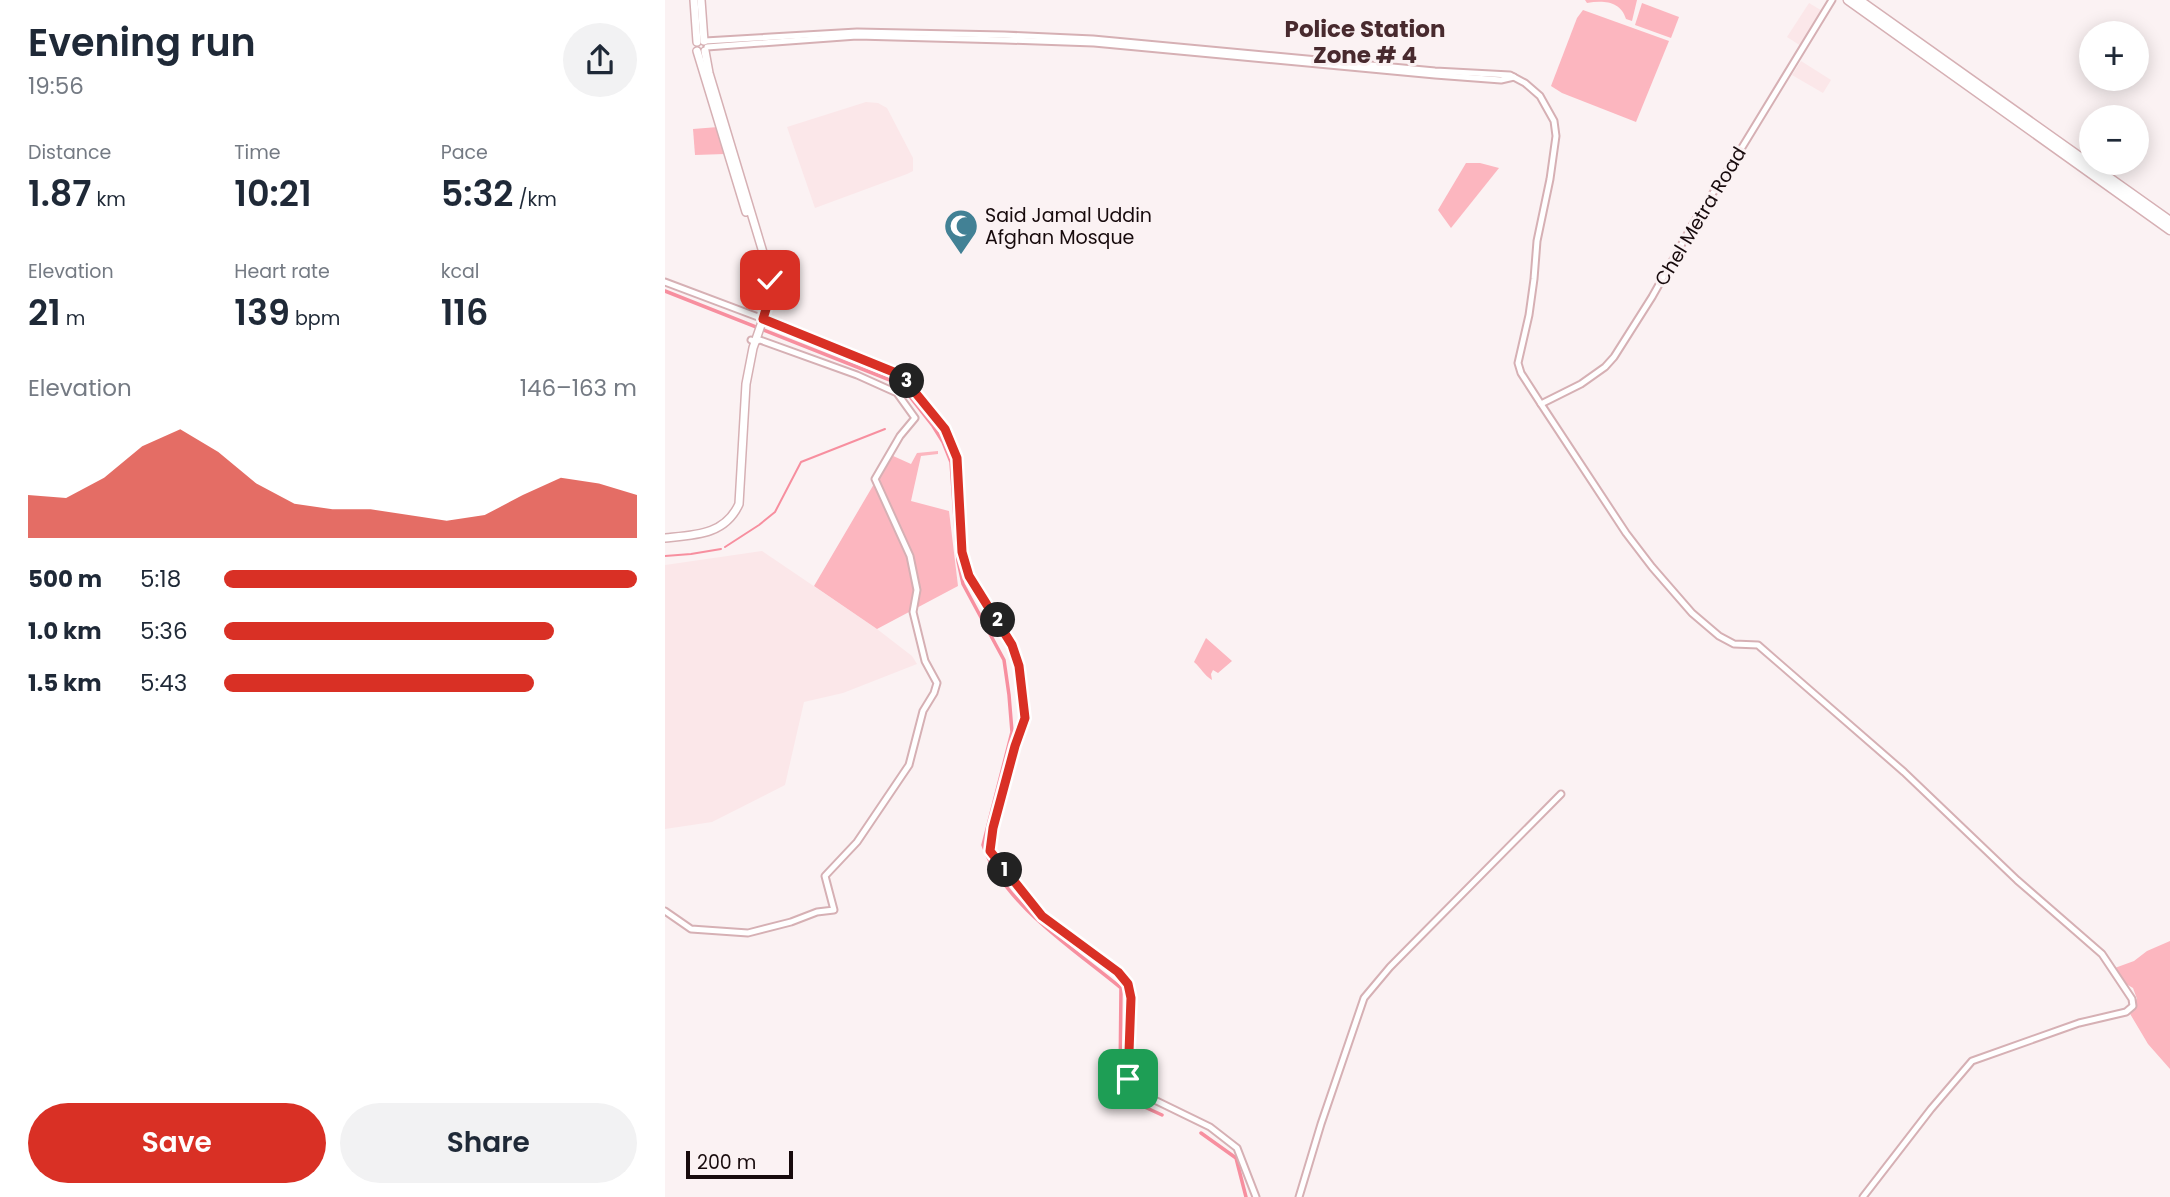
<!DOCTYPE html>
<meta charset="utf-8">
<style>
body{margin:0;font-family:Poppins,sans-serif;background:#f2f2f3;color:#1f2937;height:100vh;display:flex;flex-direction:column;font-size:26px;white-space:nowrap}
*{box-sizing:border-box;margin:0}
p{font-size:23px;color:#747a83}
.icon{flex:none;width:38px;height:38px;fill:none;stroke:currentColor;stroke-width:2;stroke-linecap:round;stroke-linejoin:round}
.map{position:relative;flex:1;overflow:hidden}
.sheet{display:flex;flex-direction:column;background:#fff;width:665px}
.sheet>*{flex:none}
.controls{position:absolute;left:1414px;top:21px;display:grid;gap:14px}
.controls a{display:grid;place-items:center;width:70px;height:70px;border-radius:50%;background:#fff;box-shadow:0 4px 18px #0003;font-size:35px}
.scale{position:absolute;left:21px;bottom:18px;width:107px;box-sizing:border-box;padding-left:7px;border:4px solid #170a0c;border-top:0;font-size:19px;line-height:24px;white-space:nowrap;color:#170a0c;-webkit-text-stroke:5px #fbf2f3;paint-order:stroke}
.pin{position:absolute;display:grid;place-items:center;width:60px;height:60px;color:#fff;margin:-30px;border-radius:14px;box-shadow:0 4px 10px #0006}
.km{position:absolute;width:35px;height:35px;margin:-18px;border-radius:50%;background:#222;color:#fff;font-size:19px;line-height:35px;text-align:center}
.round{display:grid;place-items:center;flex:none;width:74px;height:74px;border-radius:37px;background:#f2f2f3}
.headline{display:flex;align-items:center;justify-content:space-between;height:119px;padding:0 28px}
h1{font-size:38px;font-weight:600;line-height:52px}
.stats{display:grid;grid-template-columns:repeat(3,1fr);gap:10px;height:119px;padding:7px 28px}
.stats div{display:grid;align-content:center}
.stats b{font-size:35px;font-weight:600}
.stats small{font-size:19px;font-weight:400}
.stats p{font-size:19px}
.chart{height:196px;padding:14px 28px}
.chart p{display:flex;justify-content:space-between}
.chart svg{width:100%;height:126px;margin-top:7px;fill:#d93025;opacity:.7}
.action{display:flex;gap:14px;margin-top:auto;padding:14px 28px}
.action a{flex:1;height:80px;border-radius:42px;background:#d93025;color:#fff;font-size:28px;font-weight:600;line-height:80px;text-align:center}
.action a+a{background:#f2f2f3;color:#1f2937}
ul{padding:0 28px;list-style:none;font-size:23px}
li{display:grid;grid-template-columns:112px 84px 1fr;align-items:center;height:52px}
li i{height:18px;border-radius:9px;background:#d93025}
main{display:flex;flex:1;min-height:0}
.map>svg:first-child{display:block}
</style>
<main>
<section class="sheet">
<div class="headline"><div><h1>Evening run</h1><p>19:56</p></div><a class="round"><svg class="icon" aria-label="share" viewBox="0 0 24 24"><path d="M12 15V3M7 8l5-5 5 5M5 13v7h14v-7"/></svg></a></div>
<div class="stats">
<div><p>Distance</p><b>1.87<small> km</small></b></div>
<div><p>Time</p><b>10:21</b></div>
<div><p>Pace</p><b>5:32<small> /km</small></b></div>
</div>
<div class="stats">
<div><p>Elevation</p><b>21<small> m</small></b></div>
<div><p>Heart rate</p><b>139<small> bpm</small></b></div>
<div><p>kcal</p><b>116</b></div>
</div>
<div class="chart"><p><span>Elevation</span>146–163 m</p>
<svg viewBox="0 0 160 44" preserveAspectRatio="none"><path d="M0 44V29L10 30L20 23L30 12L40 6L50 14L60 25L70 32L80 34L90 34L100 36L110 38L120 36L130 29L140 23L150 25L160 29V44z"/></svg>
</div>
<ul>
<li><b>500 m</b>5:18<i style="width:100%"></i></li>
<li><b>1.0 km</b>5:36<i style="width:80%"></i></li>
<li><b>1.5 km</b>5:43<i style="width:75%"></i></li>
</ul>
<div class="action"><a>Save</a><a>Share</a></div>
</section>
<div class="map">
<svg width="1505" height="1197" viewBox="0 0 1505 1197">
<rect width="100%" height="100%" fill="#fbf2f3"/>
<g fill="#fbe7e9">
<path d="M1144,3L1159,12L1136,46L1122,37Z"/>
<path d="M1136,61L1166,80L1158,93L1127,75Z"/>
<path d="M201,102L213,103L222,108L248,158V171L242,174L150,208L122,127Z"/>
<path d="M97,551L212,629L247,656L252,664L178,693L139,702L120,785L47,822L0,829V565Z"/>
</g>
<g fill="#fcb6bf">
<path d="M920,0H972L967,21L961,19C956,1 938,0 922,3Z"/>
<path d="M977,3L1014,17L1006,38L970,25Z"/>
<path d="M918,10L1004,41L971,122L897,93L886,86L912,18Z"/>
<path d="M53,127L60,154L30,155L28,129Z"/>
<path d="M801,163H815L834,168L786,228L773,210Z"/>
<path d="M273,451V454L256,456L246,501L284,511L293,586L212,629L149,586L226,455L246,464L252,453Z"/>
<path d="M541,638L567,661L553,673L548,670L546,674L547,680C539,675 536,668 529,662Z"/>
<path d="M1505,941V1069L1483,1044L1461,1007L1472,999L1468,988L1454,980L1447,969L1469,961L1482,951Z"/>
</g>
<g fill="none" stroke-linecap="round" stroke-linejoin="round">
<g stroke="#f78f9f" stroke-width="2">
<path d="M60,547L94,525L110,512L136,462L220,429"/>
<path d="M0,556L26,554L56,549"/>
</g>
<g stroke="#f78f9f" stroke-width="3.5">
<path d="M0,291L235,384L268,426L278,442L286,462L293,561L298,584L339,660L344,695L347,732L318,845C338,904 409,949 456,988L455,1081L460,1098L497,1115"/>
<path d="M536,1133L571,1158L581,1197"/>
</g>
<g stroke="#d6b0b4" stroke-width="9">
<g id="tertiary">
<path d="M40,41L192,32L339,35L428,39L770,71L845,75L860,83L875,96L889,121L891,136L885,179L872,241L869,279L864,315L853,363L856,373L876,404L961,533L987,567L1027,613L1054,636L1069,644L1093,645L1239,772L1352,880L1437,954L1467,999L1468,1006L1461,1012L1414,1023L1307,1061L1266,1109L1198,1197"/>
<path d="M42,47L192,36L340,40L429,43L770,75L836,80L849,77"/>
<path d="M0,282L125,329L236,375L280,429L292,458L297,552L304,576L347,645L354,666L360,718L350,746L328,828L325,851L378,916L453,972L463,984L466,998L463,1079L469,1090L545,1127L572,1148L591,1197"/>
<path d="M876,404L916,384L940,367L949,357L987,297L1028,224L1073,154L1167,0"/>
<path d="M0,911L26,929L83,933L126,922L152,912L169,910L160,876L192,842L244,765L258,711L269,693L272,683L260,661L248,612L252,590L245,556L210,479L235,436L250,418L232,393L192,375L95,340L90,342L86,340"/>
<path d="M634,1197L656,1124L699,998L725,967L896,794"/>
</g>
</g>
<g stroke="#d6b0b4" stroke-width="10">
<g id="primary">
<path d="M29,0L32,42"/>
<path d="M36,0L39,41"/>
<path d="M32,51L81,212"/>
<path d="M0,538C30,535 60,535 74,504L81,384L88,348L105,299V280L103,269L44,73L40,51"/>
</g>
</g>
<g stroke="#d6b0b4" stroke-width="11">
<g id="trunk">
<path d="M1183,0L1505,230"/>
<path d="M1194,0L1505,221"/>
</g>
</g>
<use href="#tertiary" stroke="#fff" stroke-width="5"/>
<use href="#primary" stroke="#fff" stroke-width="7"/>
<use href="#trunk" stroke="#fff" stroke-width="8"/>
</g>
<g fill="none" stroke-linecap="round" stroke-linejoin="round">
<g stroke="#fff" stroke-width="14">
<path id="route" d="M105,280L104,299L98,319L236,375L280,429L292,458L297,552L304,576L347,645L354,666L360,718L350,746L328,828L325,851L377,916L453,972L463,984L466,998L463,1079"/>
</g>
<use href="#route" stroke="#d93025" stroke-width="9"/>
</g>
<defs>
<g id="mosque-pin" transform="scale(1.75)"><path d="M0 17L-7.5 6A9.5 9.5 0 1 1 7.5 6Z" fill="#428195" stroke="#fbf2f3"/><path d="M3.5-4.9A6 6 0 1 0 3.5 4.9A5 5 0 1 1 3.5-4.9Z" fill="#fff"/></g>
</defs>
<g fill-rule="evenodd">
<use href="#mosque-pin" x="296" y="226"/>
</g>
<g text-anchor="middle" stroke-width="6" stroke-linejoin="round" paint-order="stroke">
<g font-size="19" fill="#170a0c" stroke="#fbf2f3" text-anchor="start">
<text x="320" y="222">Said Jamal Uddin<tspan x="320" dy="22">Afghan Mosque</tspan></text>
</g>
<g font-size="19" fill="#170a0c" stroke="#fbf2f3">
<text transform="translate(1035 216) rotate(-59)" y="7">Chel Metra Road</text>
</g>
<g font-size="23" font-weight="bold" fill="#482a2e" stroke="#fbf2f3">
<text x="700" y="37">Police Station<tspan x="700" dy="26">Zone # 4</tspan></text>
</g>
</g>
</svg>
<div class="controls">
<a>+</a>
<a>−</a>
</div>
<div class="scale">200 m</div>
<div class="pin" style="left:463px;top:1079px;background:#1e9e55"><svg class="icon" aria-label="arrive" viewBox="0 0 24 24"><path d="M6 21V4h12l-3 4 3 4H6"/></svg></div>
<div class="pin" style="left:105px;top:280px;background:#d93025"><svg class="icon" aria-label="check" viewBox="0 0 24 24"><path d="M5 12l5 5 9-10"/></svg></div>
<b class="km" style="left:340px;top:870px">1</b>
<b class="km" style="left:333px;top:620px">2</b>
<b class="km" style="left:242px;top:381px">3</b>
</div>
</main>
